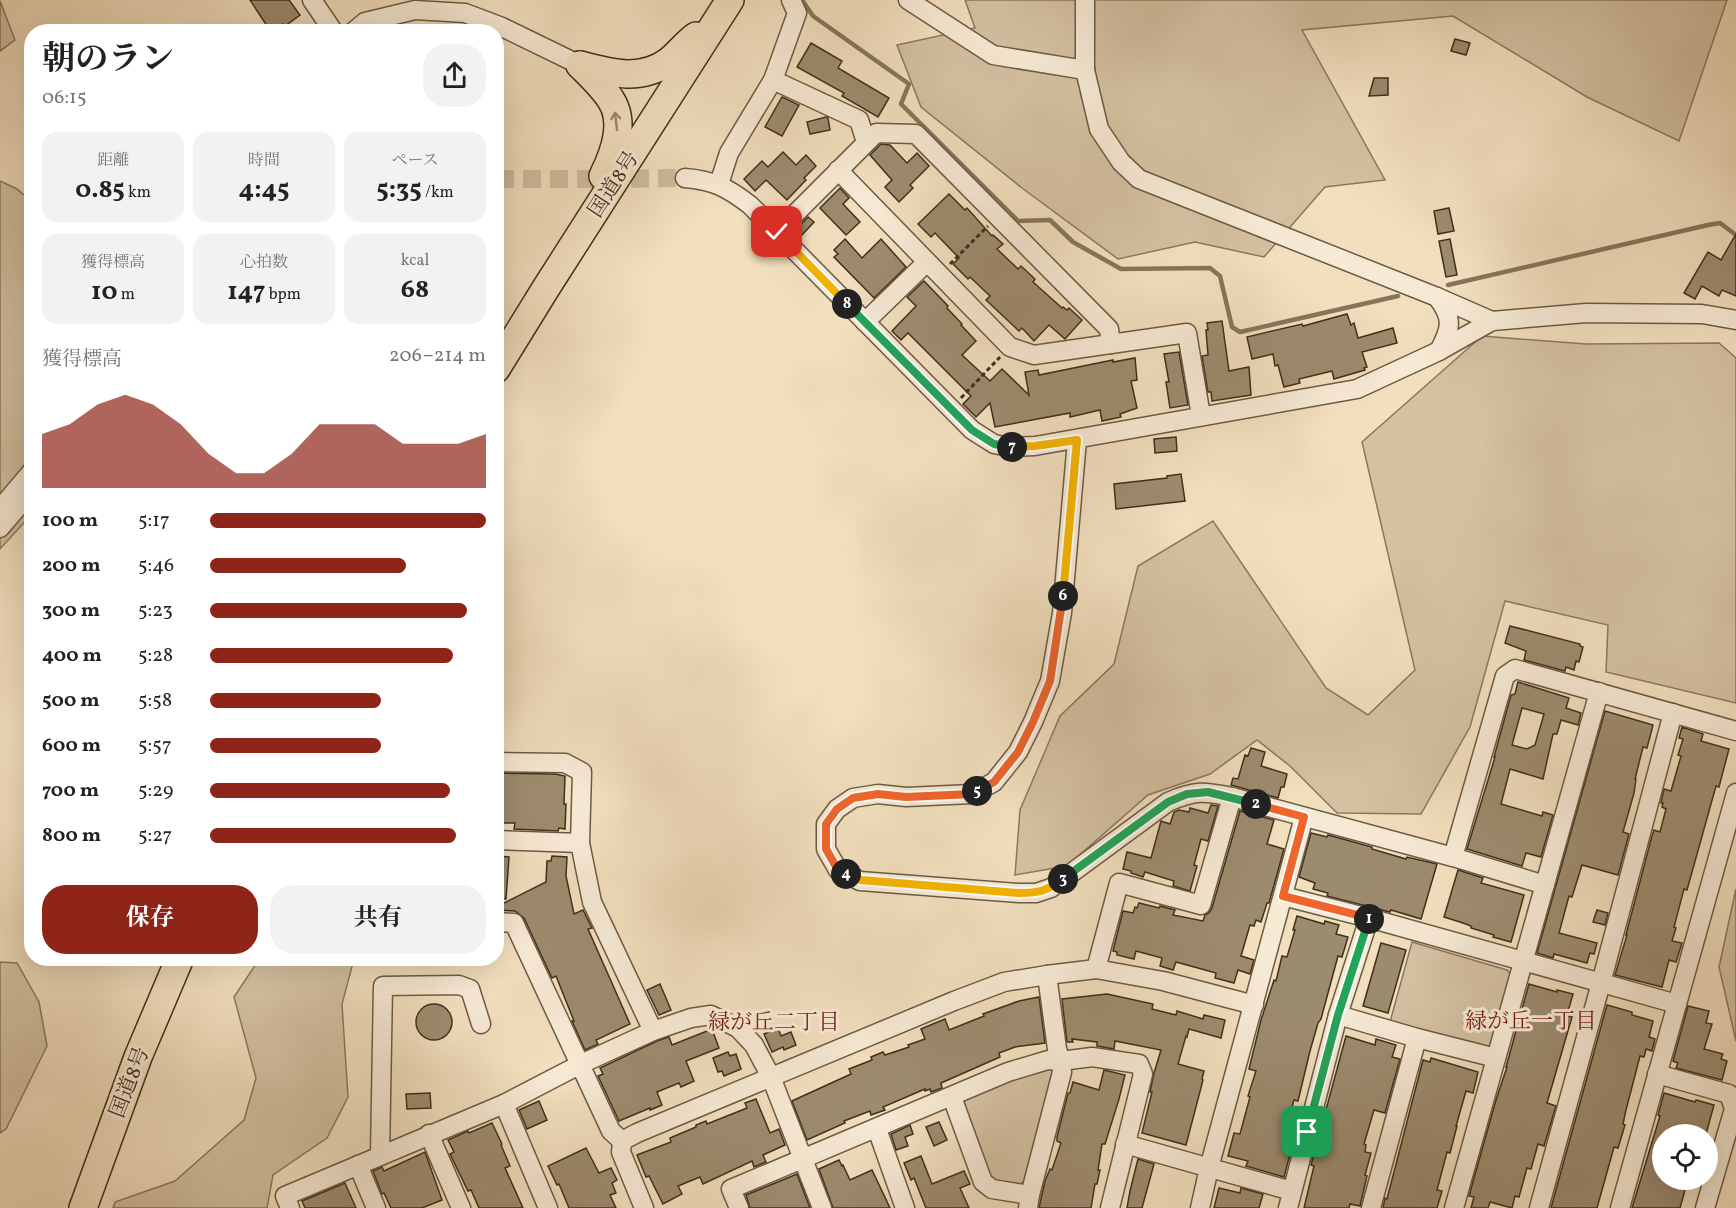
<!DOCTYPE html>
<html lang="ja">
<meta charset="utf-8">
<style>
body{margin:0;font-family:Vollkorn,"Noto Serif JP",serif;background:#f2f2f2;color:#222;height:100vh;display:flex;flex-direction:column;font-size:22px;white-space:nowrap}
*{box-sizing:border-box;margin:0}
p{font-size:20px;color:#767676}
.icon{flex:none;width:33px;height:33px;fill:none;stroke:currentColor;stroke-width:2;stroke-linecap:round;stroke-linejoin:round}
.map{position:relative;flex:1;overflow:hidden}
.side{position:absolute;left:24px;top:24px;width:480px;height:942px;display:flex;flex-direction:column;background:#fff;border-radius:24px;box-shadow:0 6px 24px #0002}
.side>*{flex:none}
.fabs{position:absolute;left:1652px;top:1124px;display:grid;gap:12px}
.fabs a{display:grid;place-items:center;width:66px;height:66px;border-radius:50%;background:#fff;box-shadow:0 6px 24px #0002;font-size:30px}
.pin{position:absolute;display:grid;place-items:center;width:51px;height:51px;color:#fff;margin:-26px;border-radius:12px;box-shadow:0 3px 9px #0006}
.km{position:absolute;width:30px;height:30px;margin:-15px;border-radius:50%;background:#222;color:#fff;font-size:16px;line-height:30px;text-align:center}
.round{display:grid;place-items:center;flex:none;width:63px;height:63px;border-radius:24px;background:#f2f2f2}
.summary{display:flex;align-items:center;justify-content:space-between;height:102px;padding:0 18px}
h1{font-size:33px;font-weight:700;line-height:45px}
.figures{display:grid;grid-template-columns:repeat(3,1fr);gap:9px;height:102px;padding:6px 18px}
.figures div{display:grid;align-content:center;border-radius:15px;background:#f2f2f2;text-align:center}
.figures b{font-size:26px;font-weight:700}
.figures small{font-size:16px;font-weight:400}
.figures p{font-size:16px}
.chart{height:168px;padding:12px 18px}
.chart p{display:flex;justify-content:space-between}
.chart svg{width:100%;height:108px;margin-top:6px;fill:#8f2418;opacity:.7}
.button{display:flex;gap:12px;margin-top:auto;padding:12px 18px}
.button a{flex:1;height:69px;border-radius:24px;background:#8f2418;color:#fff;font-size:24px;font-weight:700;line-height:69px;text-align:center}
.button a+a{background:#f2f2f2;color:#222}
ul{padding:0 18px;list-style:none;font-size:20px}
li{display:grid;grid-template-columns:96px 72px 1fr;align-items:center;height:45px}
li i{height:15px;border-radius:8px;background:#8f2418}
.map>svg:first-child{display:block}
</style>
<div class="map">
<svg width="1736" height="1208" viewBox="0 0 1736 1208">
<rect width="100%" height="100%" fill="#f2dfbe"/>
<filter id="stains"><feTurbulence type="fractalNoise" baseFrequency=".00333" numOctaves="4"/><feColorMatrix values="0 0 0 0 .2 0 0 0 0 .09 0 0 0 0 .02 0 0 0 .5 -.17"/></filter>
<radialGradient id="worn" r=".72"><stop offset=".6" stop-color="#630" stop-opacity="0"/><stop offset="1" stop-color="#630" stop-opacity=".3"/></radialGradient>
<g fill="#d4c1a2" stroke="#8a785e" stroke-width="1.5">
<path d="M965,0H1727L1679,141L1587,97L1453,16L1302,30L1385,180L1325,187L1264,257L1195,242L1118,259L1022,188L921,107L897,45L975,28Z"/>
<path d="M0,1L15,40L0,51Z"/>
<path d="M0,181L17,189L32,202L31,515L0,549Z"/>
<path d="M1482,336L1586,344L1719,343L1736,358V703L1606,672L1608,625L1505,601L1470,727L1421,814L1337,813L1290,766L1257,740L1210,774L1148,795L1067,866L1015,875L1020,810L1060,716L1114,664L1138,566L1213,521L1326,688L1368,715L1415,670L1362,442Z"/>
<path d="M1736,889V1041L1719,967Z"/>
<path d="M1412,942L1507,970L1512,976L1492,1046L1485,1050L1390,1022Z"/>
<path d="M260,958L354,959L342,1004L348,1097L327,1138L273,1175L267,1208H113L115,1202L175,1181L244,1120L256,1078L234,997Z"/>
<path d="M0,962L17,963L39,1002L47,1046L6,1129L0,1133Z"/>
<path d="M1050,1066L1056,1073L1027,1180L1020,1184H996L989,1174L962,1099L1016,1076Z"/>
</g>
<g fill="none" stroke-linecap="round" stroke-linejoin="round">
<g stroke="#86755b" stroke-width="4.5">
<path d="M802,0L813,16L909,84L901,104L1018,221L1050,220L1073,242L1121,269L1210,268L1220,276L1232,327L1240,332L1398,296"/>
<path d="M1448,285L1708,225L1720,223L1736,235"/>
</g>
</g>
<g fill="#9d8b6f" stroke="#402f1a" stroke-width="1.5" fill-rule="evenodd">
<path d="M250,0H289L300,15L285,26L283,24L271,32Z"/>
<path d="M1455,39L1470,43L1466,55L1451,51Z"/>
<path d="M811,43L842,61L838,68L889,98L878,117L842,96L844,93L797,67Z"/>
<path d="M1374,78H1388V95L1369,96Z"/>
<path d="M782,97L799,105L782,136L765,127Z"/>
<path d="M826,117L828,118L830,130L810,134L807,122Z"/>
<path d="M881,144L890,145L907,163L917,153L929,166L910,185L913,188L899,202L885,187L892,180L870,155Z"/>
<path d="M783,152L796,165L806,155L816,166L804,178L806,180L787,200L766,180L755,191L744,179L762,161L768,167Z"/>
<path d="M840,188L849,198L843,204L860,222L846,235L820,208Z"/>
<path d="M949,194L965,210L967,208L992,236L993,235L1003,244L997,249L1018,269L1021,266L1035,279L1033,282L1062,308L1063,307L1067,310L1069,308L1082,320L1065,339L1049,325L1034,341L1022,328L1019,331L986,300L990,296L970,277L968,279L953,264L959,258L935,233L931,237L918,224Z"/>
<path d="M1449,208L1454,231L1438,234L1434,211Z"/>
<path d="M808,217L814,222L802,235L796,229Z"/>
<path d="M1736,234V296L1722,290L1719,296L1702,286L1695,299L1684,293L1708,252L1721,260Z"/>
<path d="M845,239L862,258L881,239L906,267L874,298L834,257L838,254L834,250Z"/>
<path d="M1450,239L1457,275L1446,277L1439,241Z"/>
<path d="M924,281L948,306L947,308L962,324L961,325L976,341L962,355L990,381L1002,369L1029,395L1025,372L1038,370L1039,375L1113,360V362L1135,358L1137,380L1131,381L1137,408L1120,414L1121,417L1102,421L1100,410L1070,417V413L995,427L990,403L976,417L963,404L971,396L908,333L901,340L892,331L916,306L907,297Z"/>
<path d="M1347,314L1351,325L1354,323L1358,338L1393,328L1397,343L1362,352L1367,367L1364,368L1365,370L1334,379L1332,371L1299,379L1300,383L1284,387L1278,365L1275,366L1273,354L1252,359L1247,337L1302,324L1303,326Z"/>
<path d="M1222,321L1229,371L1249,367L1251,395L1212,401L1211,392H1208L1202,356L1208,355L1206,330H1208L1207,323Z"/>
<path d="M1179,352L1188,405L1170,408L1166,382H1169L1164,354Z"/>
<path d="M1176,437L1177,451L1155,453L1154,439Z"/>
<path d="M1181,474L1185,501L1116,509L1114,484L1167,478V476Z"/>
<path d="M1510,626L1580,644V646L1583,647L1579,662L1576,661L1574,670L1566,667L1565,671L1524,660L1526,651L1505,643Z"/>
<path d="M1518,682L1569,698L1566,708L1581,713L1578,725L1561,720L1557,734H1553L1543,779L1510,769L1501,804L1542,816L1543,812L1553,815L1541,857L1526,853L1522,866L1467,849L1495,757H1494L1511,695L1515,694ZM1522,708L1544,714L1535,745L1527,749L1512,745Z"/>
<path d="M1605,711L1653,725L1647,748L1643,747L1635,779H1636L1634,793L1623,832L1629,834L1618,875L1582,865L1572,897L1569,896L1559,933L1597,943L1594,954L1590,953L1587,963L1554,954L1553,958L1537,953Z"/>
<path d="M1682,727L1703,734L1701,741L1729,749L1719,787L1716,786L1687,890L1684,889L1674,927L1676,928L1672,941L1682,943L1676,962L1669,960L1662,987L1615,975L1627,935H1626L1627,931L1652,836L1654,830L1660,832L1666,809L1662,807L1663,803H1661L1664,789L1671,791L1681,756L1678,755L1683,739L1679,738Z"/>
<path d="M1251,748L1265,752L1261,766L1287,774L1284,787H1281L1278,798L1231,785L1233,778L1238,779L1245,755L1248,756Z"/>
<path d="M498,773L555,774L565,776L564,804H566L565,829L559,828L558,831L514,829L515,823H502V821H496Z"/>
<path d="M1211,805L1218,806L1208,841L1201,839L1194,865L1197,866L1190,891L1173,886L1174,881L1145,872L1143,877L1131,873V871L1123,869L1127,852L1151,858L1161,821L1170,824L1174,812L1179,810L1189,812L1190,808L1208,813Z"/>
<path d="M1240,811L1274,820L1267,844L1284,849L1269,903H1267L1261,922L1256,920L1254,926L1250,925L1241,956L1254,960L1250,974L1238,970L1234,983L1215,978L1216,973L1176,962L1173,970L1160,966L1162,958L1136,951L1134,959L1117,955V952L1113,951L1123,911L1133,913L1135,907L1137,908L1139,903L1159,908L1160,906L1175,910L1173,915L1203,921L1205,915L1209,913L1212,908Z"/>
<path d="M1311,833L1327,837L1328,835L1372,847V849L1406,859L1407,857L1437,864L1421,919L1391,910L1390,912L1327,896L1328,893L1313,889L1315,883L1299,877Z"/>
<path d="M496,856L509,857L506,899L496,898Z"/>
<path d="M552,856L567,857L566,876L574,914L583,910L592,928L588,929L630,1024L596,1040L598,1044L585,1050L572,1021H574L556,976L552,978L524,918L515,911L496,910V907L546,882L547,861H551Z"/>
<path d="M1458,870L1483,878L1481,883L1524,895L1511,942L1493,937L1494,935L1471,928V926L1463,923L1444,917Z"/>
<path d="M1597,910L1608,913L1605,925L1593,922Z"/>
<path d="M1297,916L1324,924L1325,921L1339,925L1336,934L1348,937L1342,957L1338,956L1321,1019L1318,1023L1310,1051L1298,1101L1294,1100L1286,1128L1296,1131L1284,1177L1246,1166L1248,1161L1228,1156L1234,1133L1240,1134L1250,1097L1248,1096L1256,1071L1249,1069L1261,1020L1274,980L1276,981L1282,956L1287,957L1295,930H1293Z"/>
<path d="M1381,943L1406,950L1388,1013L1363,1006Z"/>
<path d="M660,984L671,1010L659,1015L647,990Z"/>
<path d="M1529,984L1557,992V990L1573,994L1567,1015L1572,1017L1547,1103L1556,1106L1544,1146L1538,1144L1531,1169L1527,1168L1519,1197L1515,1196L1512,1208L1490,1202L1488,1208H1471L1474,1197L1469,1196L1496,1100L1507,1067H1506Z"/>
<path d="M1107,994L1153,1004L1152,1009L1176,1015L1177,1011L1203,1019L1204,1015L1225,1020L1221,1038L1189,1029L1187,1037L1186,1036L1178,1064L1204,1071L1202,1079L1203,1080L1186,1145L1142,1133L1152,1092H1150L1154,1073L1161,1050L1115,1041L1114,1049L1097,1046V1042L1072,1039L1073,1042H1067L1062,999Z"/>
<path d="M1039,997L1045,1043L1015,1047L999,1053L1000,1057L941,1083L942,1088L931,1092L930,1089L925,1091V1089L883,1107L885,1110L871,1115L870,1111L844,1121L845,1123L807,1140L792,1101L851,1074L849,1069L872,1060L871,1057L883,1052L885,1055L909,1047L908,1045L925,1039L921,1029L945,1019L949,1030L984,1016L983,1014L1019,1001Z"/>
<circle cx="434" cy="1022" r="18"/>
<path d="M1607,1005L1632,1012V1015L1653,1021L1649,1037L1655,1039L1652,1051L1646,1049L1644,1057L1640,1056L1626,1110L1623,1124L1625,1125L1618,1148L1614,1147L1597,1208H1551Z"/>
<path d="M1688,1006L1709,1011L1706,1023L1712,1024L1704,1049L1723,1054L1721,1059L1727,1061L1722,1080L1676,1068L1678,1063L1673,1061Z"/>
<path d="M778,1028L781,1036L791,1032L796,1045L784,1050L783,1047L772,1052L764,1034Z"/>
<path d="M712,1029L719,1048L686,1061L694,1081L681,1087L679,1083L657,1092L662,1105L650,1110V1108L619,1121L598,1076L603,1074L600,1068L657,1041L669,1037L672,1045Z"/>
<path d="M1346,1036L1375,1045L1376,1039L1396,1045L1392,1057L1400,1059L1385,1113L1374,1110L1364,1144L1366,1145L1365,1152L1371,1153L1365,1175L1367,1176L1360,1206L1350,1204L1349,1208H1304L1314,1166L1311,1165Z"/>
<path d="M728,1052L730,1056L736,1054L741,1069L724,1076L722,1071L718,1072L713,1058Z"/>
<path d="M1431,1058L1478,1072L1473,1093L1466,1091L1456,1126H1457L1450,1153L1447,1152L1437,1190L1442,1191L1437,1208H1383L1385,1198L1387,1199L1423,1060L1430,1062Z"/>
<path d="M1104,1070L1125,1075L1119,1099L1105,1144H1102L1098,1170H1100L1097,1184H1095L1091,1208H1039L1045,1181L1050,1169L1052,1170L1061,1143L1057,1141V1137L1068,1093H1070L1073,1082L1099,1090Z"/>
<path d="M430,1093L431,1108L407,1109L406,1094Z"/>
<path d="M1664,1093L1695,1102L1696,1100L1714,1105L1706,1134H1662V1179H1688L1680,1208H1632L1660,1116L1658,1115Z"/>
<path d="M756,1099L770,1133L779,1129L785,1145L763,1155L766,1162L754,1167L752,1161L703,1184L700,1177L678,1186L682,1194L663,1204L649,1176L646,1177L637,1155L671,1142L670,1138L696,1127V1125L706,1121L707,1124L747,1108L745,1103Z"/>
<path d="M539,1101L547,1120L527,1129L519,1110Z"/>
<path d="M939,1122L947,1140L934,1146L926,1127Z"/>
<path d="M492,1123L502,1144L501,1145L510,1166L505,1168L523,1208H479L471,1190L468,1191L450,1154L454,1152L448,1140L468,1131L469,1133Z"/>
<path d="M910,1125L913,1134L905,1137L908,1146L896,1150L891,1134Z"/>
<path d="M586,1148L599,1173L611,1168L617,1180L612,1183L616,1193L610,1195L616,1208H569L559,1184L557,1185L548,1166Z"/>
<path d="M425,1152L442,1200L422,1208H391L384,1193L382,1194L373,1171L382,1167L384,1171Z"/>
<path d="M921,1156L932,1184L964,1171L970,1184L960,1188L969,1208H926L914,1178L911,1180L904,1163Z"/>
<path d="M1138,1159L1154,1164L1142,1208H1127L1130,1191Z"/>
<path d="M839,1160L842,1166L843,1165L850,1180L872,1170L890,1208H833L819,1169Z"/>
<path d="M797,1174L810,1208H750L746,1195Z"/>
<path d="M345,1183L356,1208H305L302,1201Z"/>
<path d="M1219,1188L1240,1193L1241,1188L1263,1194L1259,1208H1214Z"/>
</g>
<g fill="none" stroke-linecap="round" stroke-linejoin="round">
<path stroke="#cebc9d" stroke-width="18" stroke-dasharray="18 9" stroke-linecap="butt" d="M496,179H610L685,178"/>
<g stroke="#6c5b43" stroke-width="21">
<g id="minor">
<path d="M312,0L333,31"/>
<path d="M908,0L993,55L1085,70"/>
<path d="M1085,0V70L1099,129L1121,162L1139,179L1437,297L1492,321"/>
<path d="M353,32L365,22L415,10L465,13L502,27L580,65"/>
<path d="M773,80L859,120L866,142"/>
<path d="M838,170L1010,347L1034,355L1187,333L1201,416"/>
<path d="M685,178C713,180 728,188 750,205L972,430L994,444L1009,447L1035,446L1357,389L1439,351L1492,321L1586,313L1702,314L1736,320"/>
<path d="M719,184L729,153L773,80L797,13L791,0"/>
<path d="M777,232L876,133L916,134L1109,329L1111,344"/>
<path d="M1437,297C1454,319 1451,328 1439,351"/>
<path d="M865,322L927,262"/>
<path d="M1077,440L1062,613L1050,681L1033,722L1018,752L994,782L972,794L906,797L878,794L853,798L837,809L826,824V849L838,870L860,881L1019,893H1036L1051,888L1168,802C1195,790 1204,791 1232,797L1453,857L1545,885"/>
<path d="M0,509L32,471"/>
<path d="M0,528L23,501"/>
<path d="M496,762L565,763L582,772L580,843L592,902L653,1031"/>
<path d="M496,840L580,843"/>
<path d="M1453,857L1505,676L1515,669L1736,731"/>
<path d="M1283,896L1369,918L1677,1004"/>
<path d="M496,922L514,923L611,1131L622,1141"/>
<path d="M1096,969L1119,883L1201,905L1232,797"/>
<path d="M1338,1015L1417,1038L1496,1058"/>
<path d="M1657,1074L1729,1094L1734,1109L1705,1208"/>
<path d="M952,1097L983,1182L992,1189L1030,1195"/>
<path d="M504,1104L548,1208"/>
<path d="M877,1129L905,1208"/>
<path d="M429,1134L461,1208"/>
<path d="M1125,1144L1292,1191"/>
<path d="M380,1155L383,986L459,985L470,989L481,1024"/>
<path d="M358,1165L376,1208"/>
<path d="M290,1208L285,1196L504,1104L581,1064L653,1031L691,1018L711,1015L738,1028L754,1045L771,1077L822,1208"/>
<path d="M644,1208L621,1152L622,1141L637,1133L954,1001L1004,982L1047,975L1096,969L1163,981L1254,1005"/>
<path d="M739,1208L731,1189L1008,1072L1048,1060L1061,1061L1092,1057L1139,1064L1143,1074L1110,1208"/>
<path d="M1028,1208L1030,1195L1062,1072L1061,1061L1057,1049L1047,975"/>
<path d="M1200,1208L1209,1168L1304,817"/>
<path d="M1288,1208L1338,1015L1369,918"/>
<path d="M1371,1208L1417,1038"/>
<path d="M1454,1208L1599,692"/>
<path d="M1539,1208L1601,983L1673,713"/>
<path d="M1620,1208L1736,793"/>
</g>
</g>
<g stroke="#402f1a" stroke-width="30">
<g id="highway">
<path d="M580,65C591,76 603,87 611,100C626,123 614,154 603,176"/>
<path d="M580,65C610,73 641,82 669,61C679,53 686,43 696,36"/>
<path d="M496,369L546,288L730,0"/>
<path d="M83,1208L138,1057L180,958"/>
</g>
</g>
<g stroke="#402f1a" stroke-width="3" stroke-dasharray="4.5 3" stroke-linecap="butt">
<path d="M950,264L988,226"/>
<path d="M961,398L1000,357"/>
</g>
<use href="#minor" stroke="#f7ead5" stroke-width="18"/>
<use href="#highway" stroke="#f2dfbe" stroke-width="27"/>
</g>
<defs><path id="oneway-shaft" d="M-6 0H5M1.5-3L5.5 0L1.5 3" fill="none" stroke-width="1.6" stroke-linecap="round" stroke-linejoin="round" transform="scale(1.5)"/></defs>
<use stroke="#99876c" href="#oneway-shaft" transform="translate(616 121) rotate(-96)"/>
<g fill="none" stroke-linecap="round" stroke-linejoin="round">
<g stroke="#fff" stroke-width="12">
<path id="split-1" d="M1307,1132L1338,1015L1369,919"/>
</g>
<g stroke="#fff" stroke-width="12">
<path id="split-2" d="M1256,804L1304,817L1283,896L1369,918V919"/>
</g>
<g stroke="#fff" stroke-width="12">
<path id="split-3" d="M1063,879L1168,802L1187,794L1208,792L1256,804"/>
</g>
<g stroke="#fff" stroke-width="12">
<path id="split-4" d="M846,874L861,880L1019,893C1038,893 1047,891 1063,879"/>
</g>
<g stroke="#fff" stroke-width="12">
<path id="split-5" d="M846,874L838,870L826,849V824L837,809L853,798L878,794L906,797L972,794L977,791"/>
</g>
<g stroke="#fff" stroke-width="12">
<path id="split-6" d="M977,791L994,782L1018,752L1033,722L1050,681L1063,596"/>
</g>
<g stroke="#fff" stroke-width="12">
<path id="split-7" d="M1012,447L1035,446L1077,440L1063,596"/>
</g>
<g stroke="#fff" stroke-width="12">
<path id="split-8" d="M847,304L972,430L994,444L1012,447"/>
</g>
<g stroke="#fff" stroke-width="12">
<path id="split-9" d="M777,232L847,304"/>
</g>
<use href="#split-1" stroke="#22a559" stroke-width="8"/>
<use href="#split-2" stroke="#f0652b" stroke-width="8"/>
<use href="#split-3" stroke="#22a559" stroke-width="8"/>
<use href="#split-4" stroke="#f5b400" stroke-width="8"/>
<use href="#split-5" stroke="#f0652b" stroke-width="8"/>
<use href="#split-6" stroke="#f0652b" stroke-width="8"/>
<use href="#split-7" stroke="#f5b400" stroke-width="8"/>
<use href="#split-8" stroke="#22a559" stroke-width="8"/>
<use href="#split-9" stroke="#f5b400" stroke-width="8"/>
</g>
<g text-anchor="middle" stroke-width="6" stroke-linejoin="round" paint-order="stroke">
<g font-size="21" fill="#402f1a" stroke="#f7ead5">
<text transform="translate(613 184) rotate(-57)" y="7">国道8号</text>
<text transform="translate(129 1082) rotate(-69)" y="7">国道8号</text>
</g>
<g font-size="22" fill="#7a1f14" stroke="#f7ead5">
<text x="1531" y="1028">緑が丘一丁目</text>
<text x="774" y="1029">緑が丘二丁目</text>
</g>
</g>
<rect width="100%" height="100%" filter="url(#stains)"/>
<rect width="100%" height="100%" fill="url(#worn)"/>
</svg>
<div class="fabs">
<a><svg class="icon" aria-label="locate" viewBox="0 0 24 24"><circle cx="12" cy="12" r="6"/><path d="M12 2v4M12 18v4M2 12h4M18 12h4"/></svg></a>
</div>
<div class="pin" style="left:1307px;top:1132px;background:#1e9e55"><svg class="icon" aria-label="arrive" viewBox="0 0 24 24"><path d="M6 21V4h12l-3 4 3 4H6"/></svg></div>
<div class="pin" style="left:777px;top:232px;background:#d93025"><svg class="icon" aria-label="check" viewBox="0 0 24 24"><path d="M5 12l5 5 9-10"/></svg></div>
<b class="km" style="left:1369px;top:919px">1</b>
<b class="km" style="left:1256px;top:804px">2</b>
<b class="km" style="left:1063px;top:879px">3</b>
<b class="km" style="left:846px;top:874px">4</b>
<b class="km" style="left:977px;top:791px">5</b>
<b class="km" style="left:1063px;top:596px">6</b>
<b class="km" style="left:1012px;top:447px">7</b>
<b class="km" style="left:847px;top:304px">8</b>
<section class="side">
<div class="summary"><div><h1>朝のラン</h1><p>06:15</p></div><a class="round"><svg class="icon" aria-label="share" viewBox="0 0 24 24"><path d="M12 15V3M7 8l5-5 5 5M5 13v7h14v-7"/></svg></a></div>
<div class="figures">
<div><p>距離</p><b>0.85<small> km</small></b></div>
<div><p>時間</p><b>4:45</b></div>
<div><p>ペース</p><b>5:35<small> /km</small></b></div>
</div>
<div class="figures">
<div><p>獲得標高</p><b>10<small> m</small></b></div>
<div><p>心拍数</p><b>147<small> bpm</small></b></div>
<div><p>kcal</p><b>68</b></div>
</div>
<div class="chart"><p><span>獲得標高</span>206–214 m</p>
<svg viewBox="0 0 160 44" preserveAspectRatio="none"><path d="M0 44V22L10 18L20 10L30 6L40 10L50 18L60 30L70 38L80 38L90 30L100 18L110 18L120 18L130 26L140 26L150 26L160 22V44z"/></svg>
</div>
<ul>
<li><b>100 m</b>5:17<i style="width:100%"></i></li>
<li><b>200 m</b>5:46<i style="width:71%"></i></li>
<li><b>300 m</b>5:23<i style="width:93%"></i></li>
<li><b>400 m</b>5:28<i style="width:88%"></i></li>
<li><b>500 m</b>5:58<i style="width:62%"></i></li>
<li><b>600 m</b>5:57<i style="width:62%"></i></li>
<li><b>700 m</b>5:29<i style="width:87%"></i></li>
<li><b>800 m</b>5:27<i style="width:89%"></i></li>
</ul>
<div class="button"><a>保存</a><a>共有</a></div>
</section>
</div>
